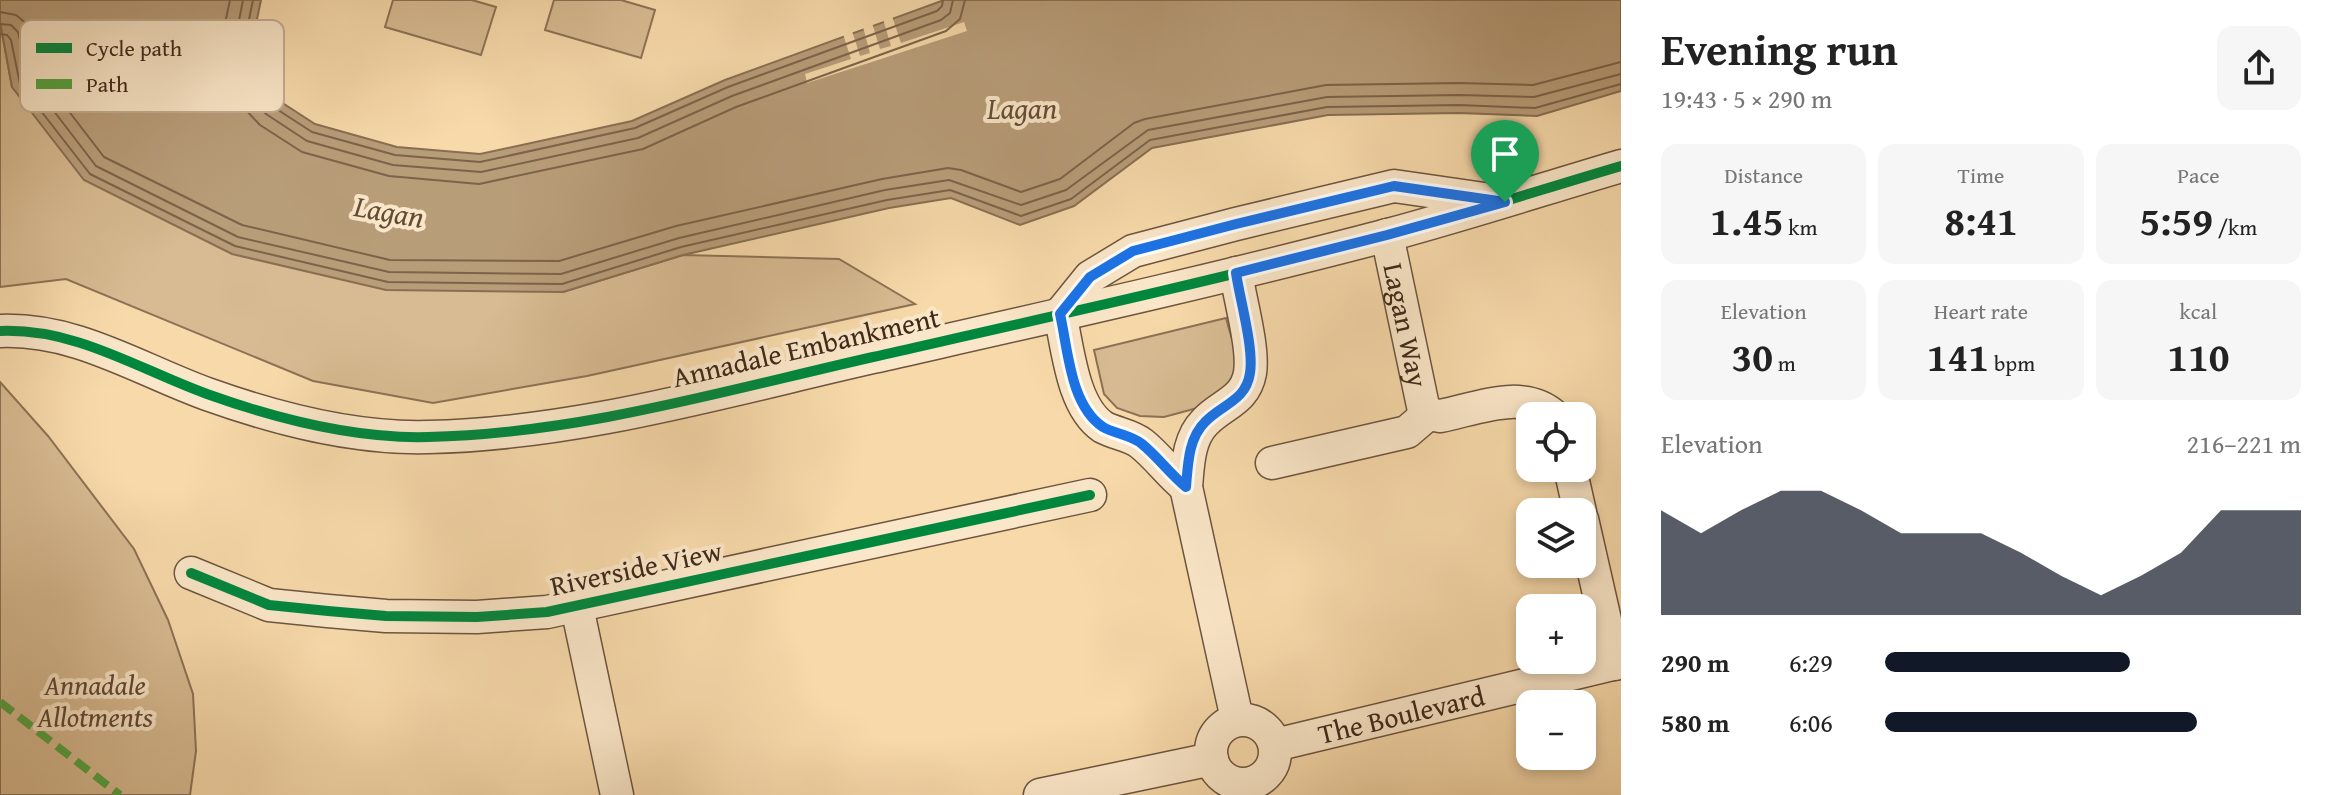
<!DOCTYPE html>
<meta charset="utf-8">
<style>
body{margin:0;font-family:"Gentium Book Plus",serif;background:#f6f6f6;color:#222;height:100vh;display:flex;flex-direction:column;font-size:30px;white-space:nowrap}
*{box-sizing:border-box;margin:0}
p{font-size:26px;color:#767676}
.icon{flex:none;width:44px;height:44px;fill:none;stroke:currentColor;stroke-width:2;stroke-linecap:round;stroke-linejoin:round}
.map{position:relative;flex:1;overflow:hidden}
.drawer{display:flex;flex-direction:column;background:#fff;width:720px}
.drawer>*{flex:none}
.tools{position:absolute;left:1516px;top:402px;display:grid;gap:16px}
.tools a{display:grid;place-items:center;width:80px;height:80px;border-radius:16px;background:#fff;box-shadow:0 4px 12px #0003;font-size:40px}
.pin{position:absolute;display:grid;place-items:center;width:68px;height:68px;color:#fff;margin:-82px -34px;border-radius:50% 50% 50% 0;rotate:-45deg;box-shadow:0 0 8px #0007}
.pin .icon{rotate:45deg}
.round{display:grid;place-items:center;flex:none;width:84px;height:84px;border-radius:16px;background:#f6f6f6}
.summary{display:flex;align-items:center;justify-content:space-between;height:136px;padding:0 40px}
h1{font-size:44px;font-weight:700;line-height:60px}
.figures{display:grid;grid-template-columns:repeat(3,1fr);gap:12px;height:136px;padding:8px 40px}
.figures div{display:grid;align-content:center;border-radius:16px;background:#f6f6f6;text-align:center}
.figures b{font-size:40px;font-weight:700}
.figures small{font-size:22px;font-weight:400}
.figures p{font-size:22px}
.chart{height:224px;padding:16px 40px}
.chart p{display:flex;justify-content:space-between}
.chart svg{width:100%;height:144px;margin-top:8px;fill:#111827;opacity:.7}
ul{padding:0 40px;list-style:none;font-size:26px}
li{display:grid;grid-template-columns:128px 96px 1fr;align-items:center;height:60px}
li i{height:20px;border-radius:10px;background:#111827}
main{display:flex;flex:1;min-height:0}
.map>svg:first-child{display:block}
</style>
<main>
<div class="map">
<svg width="1621" height="795" viewBox="0 0 1621 795">
<rect width="100%" height="100%" fill="#f7d9aa"/>
<filter id="stains"><feTurbulence type="fractalNoise" baseFrequency=".0025" numOctaves="4"/><feColorMatrix values="0 0 0 0 .2 0 0 0 0 .09 0 0 0 0 .02 0 0 0 .5 -.17"/></filter>
<radialGradient id="worn" r=".72"><stop offset=".6" stop-color="#630" stop-opacity="0"/><stop offset="1" stop-color="#630" stop-opacity=".3"/></radialGradient>
<g fill="#d8bb92" stroke="#8c7256" stroke-width="2">
<path d="M393,0H472L496,7L481,55L385,27Z"/>
<path d="M554,0H621L655,10L641,58L545,30Z"/>
<path d="M0,22L12,87L563,292L683,255L839,259L915,304L587,376L433,403L313,381L66,279L0,287Z"/>
<path d="M1226,318L1240,368L1212,404L1164,417L1140,416L1117,408L1104,394L1094,350Z"/>
<path d="M0,382L48,436L134,549L168,620L193,694L196,751L190,795H0Z"/>
</g>
<path fill="#b89d79" stroke="#886f53" stroke-width="2" d="M0,0H261L247,67L278,100L315,124L397,147L480,154L632,121L725,80L944,0H1621V91L1537,116L1459,113L1328,115L1152,148L1074,206L1020,225L951,198L889,208L683,255L563,292L386,290L232,254L84,180L12,87L0,22Z"/>
<path fill="#f7d9aa" d="M892,16L901,43L964,22L967,31L807,83L805,74L851,59L843,34L852,31L860,56L870,53L863,27L872,23L880,49L891,46L883,19Z"/>
<g fill="none" stroke-linecap="round" stroke-linejoin="round">
<g stroke="#7c634a" stroke-width="2">
<path d="M230,0L217,61L218,73L224,87L260,125L302,152L389,176L479,184L643,149L736,107L946,31L960,19L965,0"/>
<path d="M243,0L229,71L233,79L266,114L307,141L393,165L481,172L638,138L732,96L941,20L950,13L953,0"/>
<path d="M253,0L239,68L272,106L312,132L395,155L480,162L635,128L728,87L937,11L942,6L943,0"/>
<path d="M0,12L16,15L28,25L33,36L41,75L104,157L242,225L390,260L559,261L676,226L882,179L948,168L961,170L1021,192L1060,179L1134,123L1145,119L1326,85L1459,83L1533,85L1621,62"/>
<path d="M0,24L11,25L18,32L30,80L96,166L238,237L389,272L561,274L679,238L885,190L949,180L1021,205L1066,190L1148,130L1327,97L1459,95L1534,97L1621,74"/>
<path d="M0,34L7,35L11,40L20,84L90,174L235,246L388,282L562,284L681,247L887,200L950,190L1021,216L1071,199L1150,140L1327,107L1459,105L1535,108L1621,84"/>
</g>
<g stroke="#6d553e" stroke-width="35">
<g id="minor">
<path id="s1" d="M1387,235L1423,406L1428,414L1440,416C1476,409 1523,388 1554,416"/>
<path d="M1236,273C1240,300 1254,348 1250,373C1245,401 1222,404 1205,422C1188,439 1188,465 1186,487L1237,719"/>
<path d="M1060,314L1090,277L1133,251L1236,224L1394,186L1491,200"/>
<path d="M1060,314C1068,348 1072,406 1103,427C1116,434 1131,435 1142,444C1158,457 1170,474 1186,487"/>
<path d="M0,331C76,328 138,369 207,394C277,419 353,439 428,437C578,434 727,390 873,357C1045,318 1217,280 1388,235C1466,214 1543,189 1621,166"/>
<path d="M1272,463L1407,432L1428,414"/>
<path d="M1570,468L1580,512"/>
<path d="M1582,519L1615,664"/>
<path d="M191,573L269,605L328,611L386,616L477,617L547,612L1090,495"/>
<path d="M577,607L617,795"/>
<circle cx="1243" cy="752" r="32"/>
<path id="s2" d="M1275,745L1621,662"/>
<path d="M1040,795L1212,759"/>
</g>
</g>
<use href="#minor" stroke="#fae6c8" stroke-width="32"/>
<path stroke="#54a340" stroke-width="8" stroke-dasharray="16 8" stroke-linecap="butt" d="M0,702L120,795"/>
<g stroke="#fae6c8" stroke-width="15">
<g id="cycleway">
<path d="M0,331C76,328 138,369 207,394C277,419 353,439 428,437C578,434 727,390 873,357C1045,318 1217,280 1388,235C1466,214 1543,189 1621,166"/>
<path d="M191,573L269,605L328,611L386,616L477,617L547,612L1090,495"/>
</g>
</g>
<use href="#cycleway" stroke="#00873e" stroke-width="10"/>
</g>
<g fill="none" stroke-linecap="round" stroke-linejoin="round">
<g stroke="#fff" stroke-width="16">
<path id="route" d="M1394,186L1505,202L1387,235L1236,273C1240,300 1254,348 1250,373C1246,401 1222,404 1205,422C1188,439 1188,465 1186,487C1170,474 1158,457 1142,444C1131,435 1115,434 1103,427C1070,405 1068,349 1060,314L1090,277L1133,251L1236,224Z"/>
</g>
<use href="#route" stroke="#1a73e8" stroke-width="10"/>
</g>
<g text-anchor="middle" stroke-width="8" stroke-linejoin="round" paint-order="stroke">
<g font-size="28" fill="#3f291a" stroke="#fae6c8">
<text dy="10" stroke="none"><textPath href="#s1" startOffset="92">Lagan Way</textPath></text>
<text transform="translate(806 347) rotate(-13)" y="10">Annadale Embankment</text>
<text transform="translate(636 568) rotate(-12)" y="10">Riverside View</text>
<text dy="10" stroke="none"><textPath href="#s2" startOffset="130">The Boulevard</textPath></text>
</g>
<g font-size="28" font-style="italic" fill="#5e4632" stroke="#fae6c8">
<text x="95" y="695">Annadale<tspan x="95" dy="32">Allotments</tspan></text>
</g>
<g font-size="30" font-style="italic" fill="#634c36" stroke="#fae6c8">
<text x="1022" y="119">Lagan</text>
<text transform="translate(389 212) rotate(10)" y="10">Lagan</text>
</g>
</g>
<rect x="20" y="20" width="264" height="92" rx="12" fill="#fae6c8" stroke="#c2ad94" stroke-width="2"/>
<rect x="36" y="43" width="36" height="10" fill="#00873e"/>
<rect x="36" y="79" width="36" height="10" fill="#54a340"/>
<g font-size="22" fill="#3f291a">
<text x="86" y="56">Cycle path</text>
<text x="86" y="92">Path</text>
</g>
<rect width="100%" height="100%" filter="url(#stains)"/>
<rect width="100%" height="100%" fill="url(#worn)"/>
</svg>
<div class="tools">
<a><svg class="icon" aria-label="locate" viewBox="0 0 24 24"><circle cx="12" cy="12" r="6"/><path d="M12 2v4M12 18v4M2 12h4M18 12h4"/></svg></a>
<a><svg class="icon" aria-label="layers" viewBox="0 0 24 24"><path d="M12 4l9 5-9 5-9-5zM3 14l9 5 9-5"/></svg></a>
<a>+</a>
<a>−</a>
</div>
<div class="pin" style="left:1505px;top:202px;background:#1e9e55"><svg class="icon" aria-label="arrive" viewBox="0 0 24 24"><path d="M6 21V4h12l-3 4 3 4H6"/></svg></div>
</div>
<section class="drawer">
<div class="summary"><div><h1>Evening run</h1><p>19:43 · 5 × 290 m</p></div><a class="round"><svg class="icon" aria-label="share" viewBox="0 0 24 24"><path d="M12 15V3M7 8l5-5 5 5M5 13v7h14v-7"/></svg></a></div>
<div class="figures">
<div><p>Distance</p><b>1.45<small> km</small></b></div>
<div><p>Time</p><b>8:41</b></div>
<div><p>Pace</p><b>5:59<small> /km</small></b></div>
</div>
<div class="figures">
<div><p>Elevation</p><b>30<small> m</small></b></div>
<div><p>Heart rate</p><b>141<small> bpm</small></b></div>
<div><p>kcal</p><b>110</b></div>
</div>
<div class="chart"><p><span>Elevation</span>216–221 m</p>
<svg viewBox="0 0 160 44" preserveAspectRatio="none"><path d="M0 44V12L10 19L20 12L30 6L40 6L50 12L60 19L70 19L80 19L90 25L100 32L110 38L120 32L130 25L140 12L150 12L160 12V44z"/></svg>
</div>
<ul>
<li><b>290 m</b>6:29<i style="width:59%"></i></li>
<li><b>580 m</b>6:06<i style="width:75%"></i></li>
</ul>
</section>
</main>
